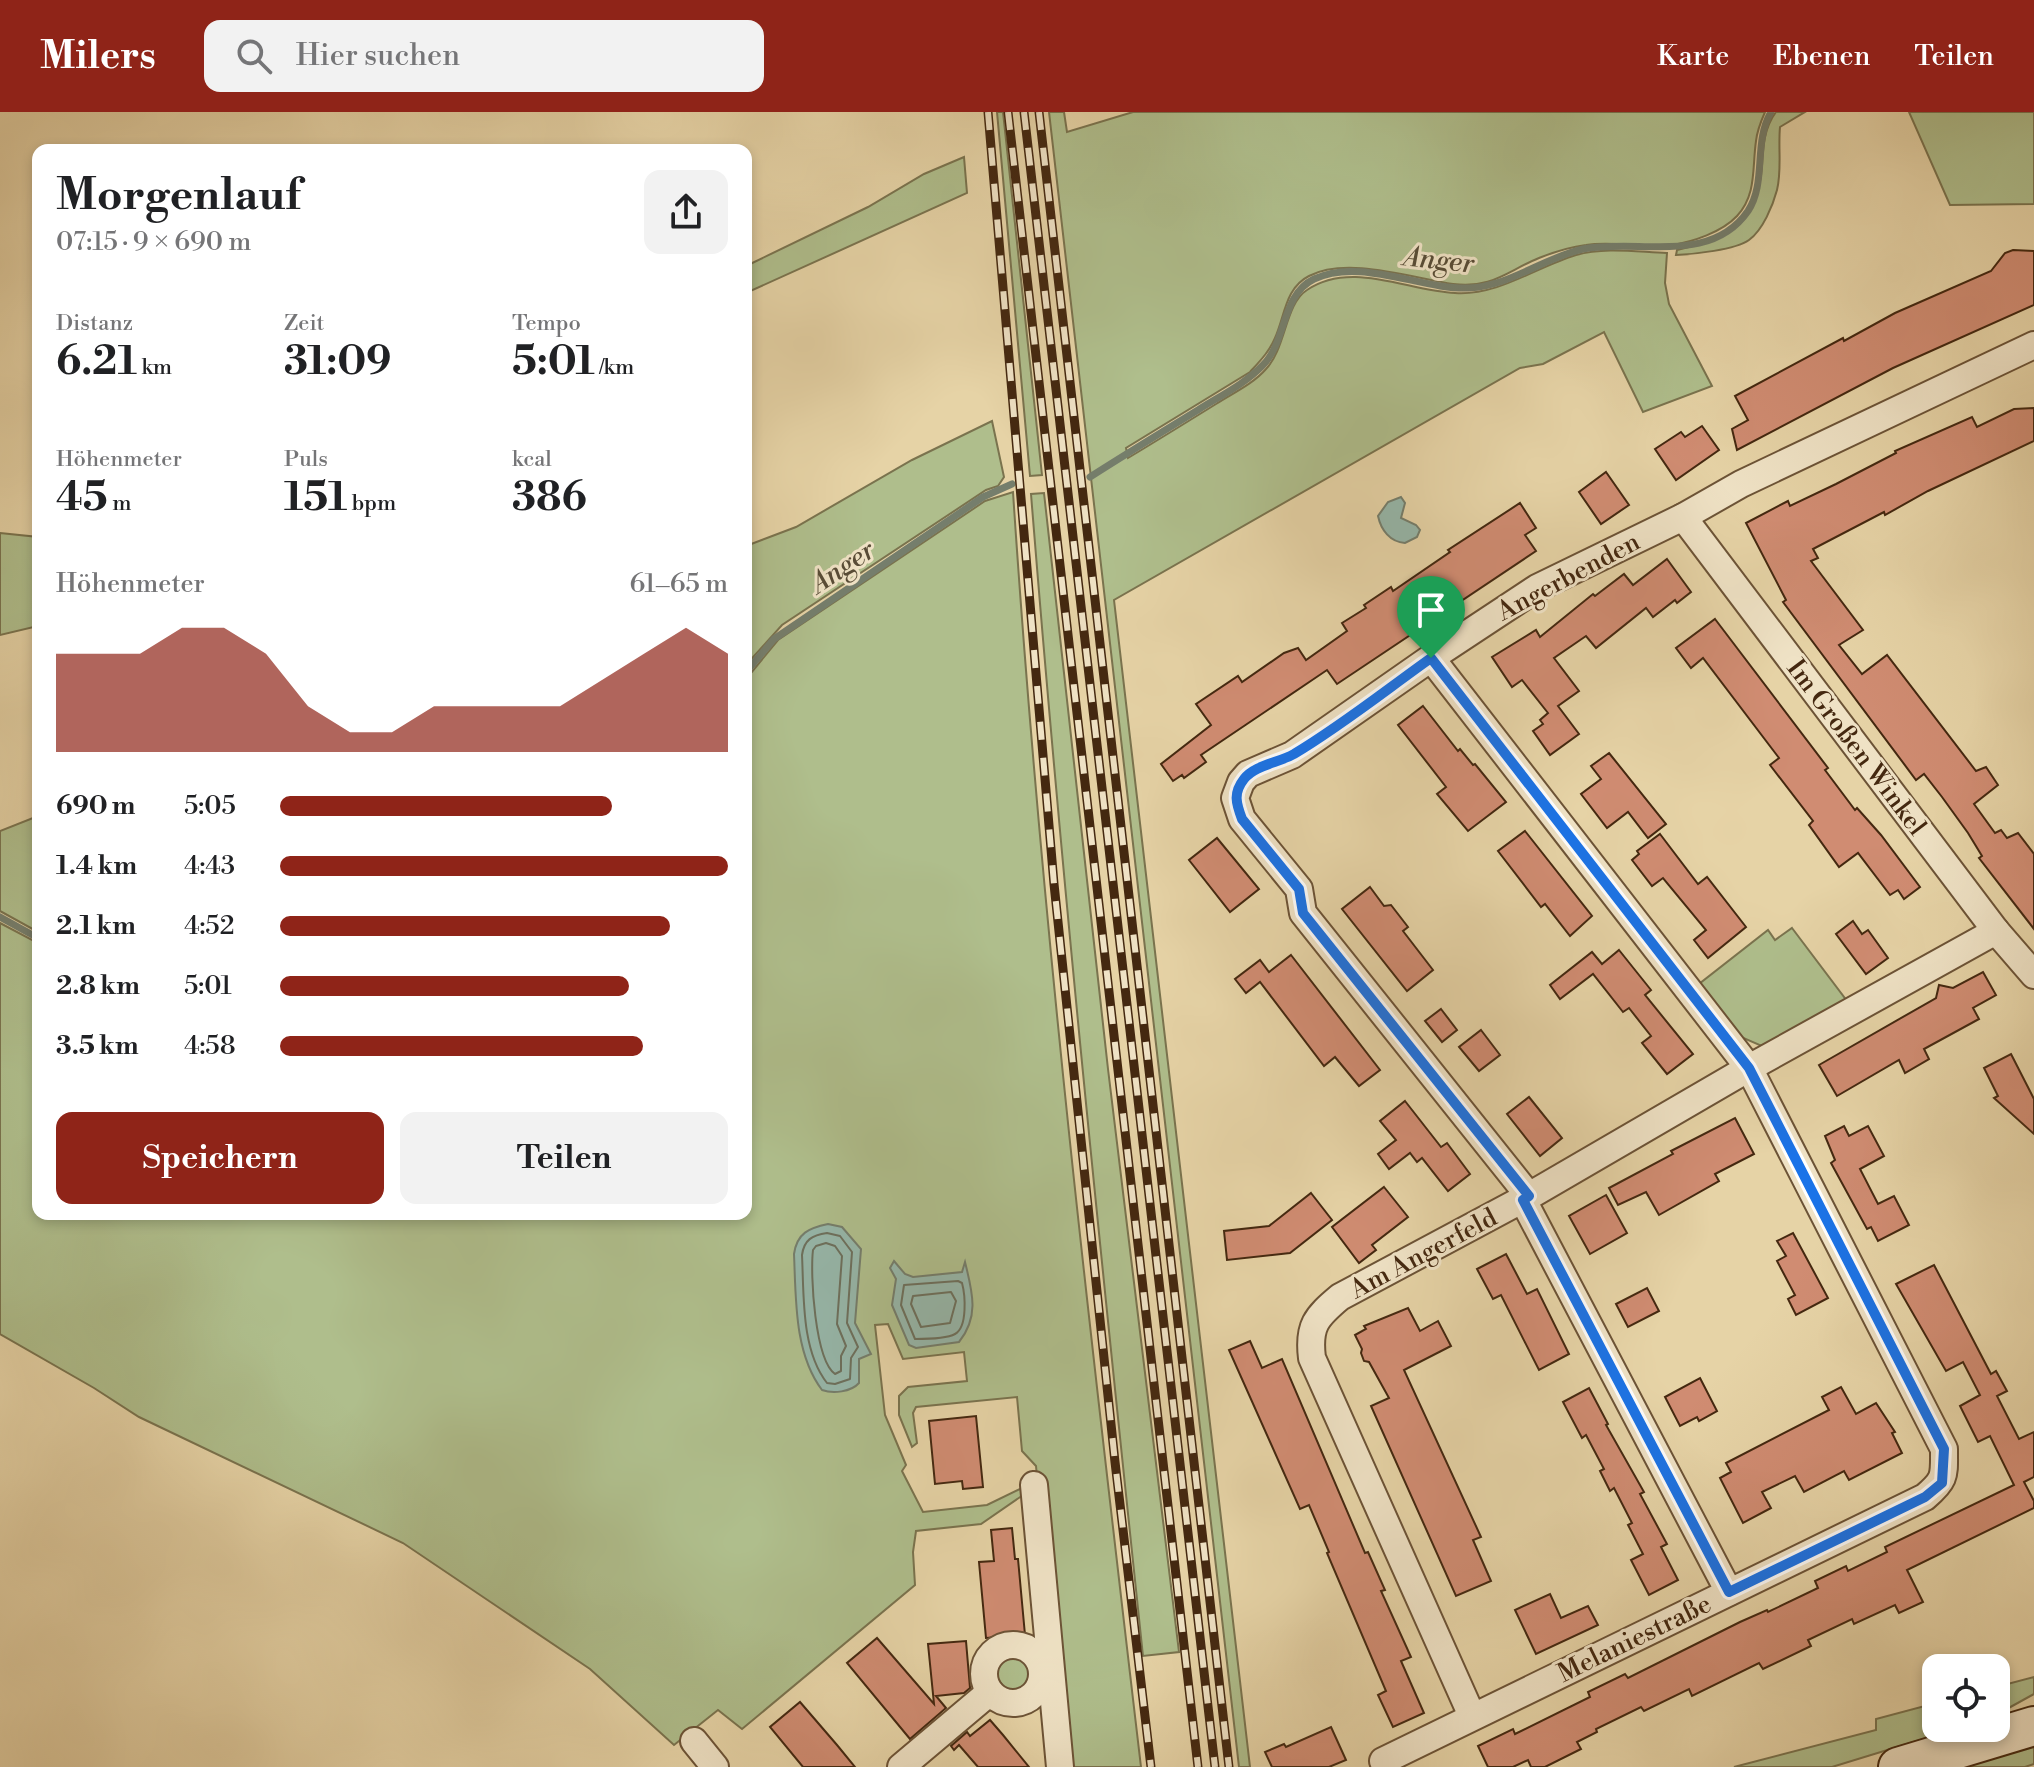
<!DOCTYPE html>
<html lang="de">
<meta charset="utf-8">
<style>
body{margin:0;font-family:"Libre Bodoni",serif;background:#f2f2f2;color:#202124;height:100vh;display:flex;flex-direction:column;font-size:30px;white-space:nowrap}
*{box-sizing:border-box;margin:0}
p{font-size:26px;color:#757577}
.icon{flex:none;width:44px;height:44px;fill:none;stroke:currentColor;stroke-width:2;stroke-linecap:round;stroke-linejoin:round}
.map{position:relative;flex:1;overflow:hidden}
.sheet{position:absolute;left:32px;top:32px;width:720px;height:1076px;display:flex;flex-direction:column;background:#fff;border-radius:16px;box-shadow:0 4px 12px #0003}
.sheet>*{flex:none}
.fabs{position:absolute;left:1922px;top:1542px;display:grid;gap:16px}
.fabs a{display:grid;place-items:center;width:88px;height:88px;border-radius:16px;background:#fff;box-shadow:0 4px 12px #0003;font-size:40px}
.pin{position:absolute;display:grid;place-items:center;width:68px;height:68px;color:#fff;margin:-82px -34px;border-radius:50% 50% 50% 0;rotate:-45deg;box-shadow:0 0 8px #0007}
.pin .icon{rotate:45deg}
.round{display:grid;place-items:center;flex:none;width:84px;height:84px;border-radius:16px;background:#f2f2f2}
.overview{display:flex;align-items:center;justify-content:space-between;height:136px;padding:0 24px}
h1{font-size:44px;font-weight:700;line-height:60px}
.metrics{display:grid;grid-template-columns:repeat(3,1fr);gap:12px;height:136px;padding:8px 24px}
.metrics div{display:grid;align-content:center}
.metrics b{font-size:40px;font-weight:700}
.metrics small{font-size:22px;font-weight:400}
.metrics p{font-size:22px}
.chart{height:224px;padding:16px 24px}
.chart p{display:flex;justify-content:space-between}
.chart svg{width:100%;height:144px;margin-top:8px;fill:#8f2418;opacity:.7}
.button{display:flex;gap:16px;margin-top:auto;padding:16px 24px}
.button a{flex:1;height:92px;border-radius:16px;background:#8f2418;color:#fff;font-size:32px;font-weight:700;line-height:92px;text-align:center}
.button a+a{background:#f2f2f2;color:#202124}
ul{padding:0 24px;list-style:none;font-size:26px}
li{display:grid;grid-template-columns:128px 96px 1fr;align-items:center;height:60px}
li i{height:20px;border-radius:10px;background:#8f2418}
header{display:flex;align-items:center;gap:48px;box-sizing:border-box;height:112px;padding:0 40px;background:#8f2418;color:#fff}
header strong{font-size:38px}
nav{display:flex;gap:44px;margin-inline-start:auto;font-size:28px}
.search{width:560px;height:72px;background:#f2f2f2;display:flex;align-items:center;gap:20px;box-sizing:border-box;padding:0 28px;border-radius:16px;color:#757577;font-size:30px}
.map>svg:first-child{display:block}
</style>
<header>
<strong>Milers</strong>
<div class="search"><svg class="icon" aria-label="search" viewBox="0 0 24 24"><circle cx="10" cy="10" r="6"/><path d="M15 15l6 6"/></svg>Hier suchen</div>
<nav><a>Karte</a><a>Ebenen</a><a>Teilen</a></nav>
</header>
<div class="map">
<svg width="2034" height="1655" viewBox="0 0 2034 1655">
<rect width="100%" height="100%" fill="#e6d3a6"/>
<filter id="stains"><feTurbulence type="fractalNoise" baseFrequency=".0025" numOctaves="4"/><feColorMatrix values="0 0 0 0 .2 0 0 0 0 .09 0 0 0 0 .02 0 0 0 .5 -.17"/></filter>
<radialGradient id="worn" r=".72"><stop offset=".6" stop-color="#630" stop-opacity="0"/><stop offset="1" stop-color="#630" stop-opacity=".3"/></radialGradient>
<g fill="#afbe8c" stroke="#7a734e" stroke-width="2">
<path d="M997,0H1003L1042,363L1030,364Z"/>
<path d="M1049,0H1064L1067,20L1133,0H1765C1761,9 1757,19 1756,29C1752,56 1757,82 1737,104C1722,120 1693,130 1671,133C1643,137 1614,128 1586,133C1570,135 1554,140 1539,146C1507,159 1492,177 1453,172C1412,166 1347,144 1309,164C1285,176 1285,204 1275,226C1269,240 1260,249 1250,260L1126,336L1128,346C1158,328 1187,310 1216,292C1233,281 1253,272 1266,257C1286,236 1285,192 1307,178C1351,148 1408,179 1455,181C1498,184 1536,155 1576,143C1605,135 1637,140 1667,141L1665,171L1669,192L1712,274L1643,300L1604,220L1543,252L1520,256L1114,488L1250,1655H1239Z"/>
<path d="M1776,0H1805L1780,15C1778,36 1782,58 1777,78C1773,93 1763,118 1749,128C1735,138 1694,142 1676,143L1677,138C1729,126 1758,113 1762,54C1763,35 1764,16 1776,0Z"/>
<path d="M1909,0H2034V92L1950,93Z"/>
<path d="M964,45L967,81L746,181V154L868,95L924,62Z"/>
<path d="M992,309L1004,365L998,374L986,378L782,513L746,553V434L796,415L912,348Z"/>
<path d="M1013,380C1041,806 1091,1231 1141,1655H1063L1036,1354L1022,1339L1017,1285L916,1295L913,1301L917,1331L912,1335L899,1303V1284L908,1275L967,1269L964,1240L903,1247L888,1212L875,1213L885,1303L906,1353L902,1359L923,1400L987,1393L1026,1374V1381L981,1412L916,1419L913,1440L915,1473L742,1617L718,1598L674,1633L590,1557L403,1431L139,1305L94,1276L0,1222V811L38,831V1102H746V567L778,528L985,389Z"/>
<path d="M1044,381L1108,957L1179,1540L1143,1544C1102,1157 1062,770 1031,382Z"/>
<path d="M0,421L38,425V514L0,523Z"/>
<path d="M38,704V820L0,799V719Z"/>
<path d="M1792,816L1847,889L1764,935L1741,925L1699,872L1768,818L1775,828Z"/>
<circle cx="1013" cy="1563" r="20"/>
<path d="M2034,1565V1582L1996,1603V1575Z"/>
<path d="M1936,1591V1616H1959L1832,1655H1734L1876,1618V1607Z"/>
<path d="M2034,1632V1652L2025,1655H1954Z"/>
</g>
<g fill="#96b7aa" stroke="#757e6c" stroke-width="2">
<path d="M1401,385L1405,391L1401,406L1416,413L1420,418L1417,425L1405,431C1390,430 1381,418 1378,404L1388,390Z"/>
<path d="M828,1112L842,1115L861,1137L855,1211L871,1242L859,1247V1271C851,1280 833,1282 822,1278C794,1241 796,1186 794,1142C797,1121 809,1116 828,1112Z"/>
<path d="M894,1149L905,1162L913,1165L962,1160L965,1150C972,1179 980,1204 959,1230L916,1236L909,1233L892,1193L896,1167L890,1156Z"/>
</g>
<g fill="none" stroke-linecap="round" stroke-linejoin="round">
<g stroke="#6d705d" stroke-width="2">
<path d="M827,1121L840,1124L852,1140L847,1211L858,1235L851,1246L850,1267L835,1272L827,1271C801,1238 804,1183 802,1143C804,1128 812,1123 827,1121Z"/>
<path d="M826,1131L835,1134L842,1144L837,1212L846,1234L841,1244V1259L835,1262C815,1248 810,1163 813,1138L816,1134Z"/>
<path d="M958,1169L962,1171C965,1182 968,1215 955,1222C946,1227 924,1227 915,1227L901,1193L904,1173Z"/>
<path d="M951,1180L956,1189L950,1211L921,1215L911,1192L913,1184Z"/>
</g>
<g stroke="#757e6c" stroke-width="7">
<path d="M1090,365C1126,342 1162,320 1198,298C1220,284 1245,272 1263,253C1287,229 1281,183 1314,167C1361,145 1421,178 1469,176C1510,174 1543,146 1583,137C1637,126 1710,154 1748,99C1767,70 1753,31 1771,0"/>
<path d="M746,560L774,527L983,385L1012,372"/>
<path d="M0,805L38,826"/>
</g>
</g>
<g fill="#d08c72" stroke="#442810" stroke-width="2">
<path d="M2013,138L2034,139V193L1893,256L1737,338L1732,317L1748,308L1735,284L1843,226L1844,229L1895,201L1991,159L2005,141Z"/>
<path d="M2034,296V329L1928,379L1885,403L1884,400L1813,437L1818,446L1811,449L1863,518L1839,533L1862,562L1887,543L1976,659L1986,655L1998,673L1974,692L1995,721L2001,718L2007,726L2018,721L2034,742V817L1979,746L1982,744L1968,721L1942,685L1924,662L1916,668L1783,490L1786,488L1746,411L1788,389L1790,394L1836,372L1896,341L1895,339L1972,305L1977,315L2014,297Z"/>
<path d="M1702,314L1719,338L1676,368L1655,337L1681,320L1685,325Z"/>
<path d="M1606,360L1629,393L1601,412L1579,380Z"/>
<path d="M1520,391L1536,416L1525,423L1536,439L1337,572L1327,558L1201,643L1206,650L1184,666L1182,663L1173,669L1161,652L1211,613L1196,592L1238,564L1242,570L1284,541L1298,536L1306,548L1347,519L1342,511L1366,496L1364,493L1391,475L1393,479L1450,440L1448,438Z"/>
<path d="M1667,447L1691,480L1677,491L1675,488L1653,505L1646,496L1596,536L1586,524L1554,546L1579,579L1558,594L1579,622L1550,643L1533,619L1543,612L1540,608L1548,601L1522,568L1512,575L1492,545L1536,518L1540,525L1593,482L1595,484L1624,462L1633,473Z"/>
<path d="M1715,507L1828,656L1825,658L1855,698L1857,696L1881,723L1920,775L1904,787L1898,778L1890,783L1858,741L1839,755L1809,713L1813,709L1770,653L1779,646L1703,546L1691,556L1676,536Z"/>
<path d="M1423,594L1458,639L1460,637L1473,653L1475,652L1506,690L1468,719L1437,682L1446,675L1398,613Z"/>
<path d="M1609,641L1666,712L1648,726L1628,700L1607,716L1581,682L1601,667L1591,654Z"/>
<path d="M1525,719L1592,804L1570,824L1545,792L1541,795L1498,739Z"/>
<path d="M1660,722L1698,772L1707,765L1746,815L1708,846L1694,828L1706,818L1663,766L1652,774L1632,748L1639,742L1637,739Z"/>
<path d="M1217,726L1259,777L1230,800L1189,748Z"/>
<path d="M1370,775L1384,794L1391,793L1408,815L1403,819L1433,858L1407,879L1342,797Z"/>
<path d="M1853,809L1862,822L1868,818L1888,846L1866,862L1836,822Z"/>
<path d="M1619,838L1651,878L1645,883L1693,942L1667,962L1642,931L1651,924L1629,896L1623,900L1593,862L1560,887L1550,873L1592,840L1602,852Z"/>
<path d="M1291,843L1380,958L1359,974L1335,945L1324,954L1260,870L1246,881L1235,867L1260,848L1269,860Z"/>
<path d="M1983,860L1996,883L1973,896L1979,907L1924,937L1929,947L1905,961L1899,948L1837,984L1819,953L1936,886L1939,873L1953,876Z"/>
<path d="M1441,897L1457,918L1442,930L1425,909Z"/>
<path d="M1481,918L1500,943L1479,959L1459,935Z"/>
<path d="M2011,942L2034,987V1022L1994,986L1998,984L1984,956Z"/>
<path d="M1529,985L1562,1026L1540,1044L1507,1002Z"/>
<path d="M1405,989L1441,1035L1447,1031L1470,1062L1448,1079L1422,1046L1417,1050L1410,1041L1389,1057L1378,1042L1396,1028L1380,1009Z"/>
<path d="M1735,1006L1754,1042L1715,1062L1719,1069L1659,1103L1646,1080L1618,1093L1609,1076L1673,1042L1671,1039Z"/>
<path d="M1844,1014L1849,1024L1868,1014L1884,1044L1860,1057L1878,1092L1894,1084L1909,1113L1878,1129L1871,1115L1867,1117L1831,1051L1835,1048L1825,1024Z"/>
<path d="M1384,1075L1408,1105L1372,1133L1376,1138L1359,1151L1332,1115Z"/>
<path d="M1311,1081L1332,1108L1290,1141L1227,1148L1224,1119L1269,1114Z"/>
<path d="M1606,1083L1627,1121L1590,1142L1569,1104Z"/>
<path d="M1793,1121L1828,1186L1796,1203L1788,1187L1795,1183L1777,1149L1786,1144L1777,1129Z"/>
<path d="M1506,1142L1527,1182L1537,1177L1569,1242L1539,1258L1501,1183L1493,1187L1477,1157Z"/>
<path d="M1934,1153L1991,1262L1996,1259L2007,1279L1997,1284L2019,1327L2034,1320V1365L2024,1370L2034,1389V1396L1907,1458L1923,1490L1899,1501L1895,1493L1854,1512L1852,1507L1808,1528L1811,1534L1763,1557L1759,1551L1692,1584L1689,1577L1644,1599L1641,1595L1596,1617L1597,1620L1577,1630L1581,1637L1545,1655H1531L1528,1648L1513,1655H1488L1478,1634L1513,1617L1515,1622L1590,1585L1588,1580L1625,1562L1628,1566L1740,1510L1767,1498L1768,1500L1818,1476L1815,1469L1846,1454L1848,1459L1887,1440L1885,1435L2014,1373L1990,1324L1978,1330L1960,1294L1980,1283L1963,1250L1946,1259L1896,1172Z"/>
<path d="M1647,1176L1659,1199L1628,1215L1616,1192Z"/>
<path d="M1408,1196L1420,1219L1438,1209L1451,1234L1404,1258L1481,1425L1473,1428L1491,1469L1456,1484L1371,1294L1389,1286L1369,1250L1364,1249L1361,1241L1362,1237L1355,1223L1366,1217L1364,1214Z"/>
<path d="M1250,1229L1262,1256L1282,1247L1365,1441L1368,1440L1385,1478L1381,1479L1411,1545L1401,1549L1424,1601L1393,1615L1378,1583L1386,1579L1327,1441L1329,1440L1309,1393L1300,1397L1229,1238Z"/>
<path d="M1700,1266L1717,1299L1699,1309L1697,1305L1680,1314L1665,1285Z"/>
<path d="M1841,1275L1856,1302L1876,1291L1895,1320L1892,1321L1902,1341L1849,1368L1844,1359L1804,1380L1795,1364L1762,1380L1771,1396L1743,1411L1720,1366L1731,1360L1726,1351L1829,1298L1822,1285Z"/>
<path d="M1589,1276L1608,1312L1606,1313L1644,1380L1640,1382L1667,1432L1661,1435L1678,1468L1649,1483L1631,1448L1643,1442L1628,1413L1632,1411L1614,1376L1610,1379L1600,1359L1604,1357L1586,1323L1582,1326L1563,1290Z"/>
<path d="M976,1304L983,1375L963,1377L962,1369L935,1372L929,1309Z"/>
<path d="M1012,1416L1015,1447H1018L1025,1523L986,1526L979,1450L994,1449L991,1418Z"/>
<path d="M1550,1482L1561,1506L1588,1494L1598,1513L1536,1542L1515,1498Z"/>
<path d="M877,1526L934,1592L928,1532L966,1529L970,1576L964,1581L936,1584L946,1596L910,1627L847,1551Z"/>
<path d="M800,1590L837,1633L855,1655H803L770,1615Z"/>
<path d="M990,1608L1003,1623L1029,1655H978L959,1633L954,1638L951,1634L967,1620L970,1624Z"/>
<path d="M1331,1615L1346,1648L1329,1655H1272L1265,1640L1284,1632L1286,1635Z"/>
</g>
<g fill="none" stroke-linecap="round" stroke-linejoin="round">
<g stroke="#6c5336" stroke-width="30">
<g id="minor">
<path d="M1683,405L1996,819L2034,863"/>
<path d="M1529,1084L1303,801L1299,777L1242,707L1235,686L1241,670L1248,662L1292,643L1431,546L1537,476L1683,405L1741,372L2034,233"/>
<path d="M1523,1088L1729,1480"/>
<path d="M1034,1373L1060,1655"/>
<circle cx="1013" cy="1562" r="29"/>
<path d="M1472,1604L1312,1246C1308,1214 1316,1205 1340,1185L1529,1084L1749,956L1996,819"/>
<path d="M694,1629L715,1655"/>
<path d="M1383,1649L1925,1385C1946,1367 1944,1364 1944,1337L1749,956L1431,546"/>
<path d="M901,1655L990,1580"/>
</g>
</g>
<g stroke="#442810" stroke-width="42">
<path id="secondary" d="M1898,1655L2034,1614"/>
</g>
<use href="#minor" stroke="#efe2c5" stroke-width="26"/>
<use href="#secondary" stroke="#efe2c5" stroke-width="38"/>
<g stroke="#442810" stroke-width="9">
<g id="rail">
<path d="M988,0L1054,772L1115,1350L1151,1655"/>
<path d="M1008,0L1198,1655"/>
<path d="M1024,0L1215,1655"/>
<path d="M1039,0L1229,1655"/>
</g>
</g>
<use href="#rail" stroke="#efe2c5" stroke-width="6" stroke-dasharray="18" stroke-linecap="butt"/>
</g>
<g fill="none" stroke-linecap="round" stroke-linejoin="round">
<g stroke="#fff" stroke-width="16">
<path id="route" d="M1431,546L1749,956L1944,1337L1942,1371L1925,1385L1729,1480L1523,1088L1529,1084L1303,801L1299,777L1242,707C1236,691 1233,681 1244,667C1255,653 1278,651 1294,642C1341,614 1386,578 1431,546Z"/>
</g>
<use href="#route" stroke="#1a73e8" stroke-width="10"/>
</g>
<g text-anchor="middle" stroke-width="6" stroke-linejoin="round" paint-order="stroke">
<g font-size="26" fill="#442810" stroke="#efe2c5">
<text transform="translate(1568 464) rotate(-28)" y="9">Angerbenden</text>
<text transform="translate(1857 635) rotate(53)" y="9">Im Großen Winkel</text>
<text transform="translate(1423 1141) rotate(-28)" y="9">Am Angerfeld</text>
<text transform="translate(1634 1526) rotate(-26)" y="9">Melaniestraße</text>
</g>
<g font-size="28" font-style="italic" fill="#584c36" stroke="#efe2c5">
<text transform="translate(1439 147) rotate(6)" y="10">Anger</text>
<text transform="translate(842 454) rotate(-34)" y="10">Anger</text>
</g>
</g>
<rect width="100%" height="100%" filter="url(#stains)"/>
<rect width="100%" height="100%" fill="url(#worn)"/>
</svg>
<div class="fabs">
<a><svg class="icon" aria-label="locate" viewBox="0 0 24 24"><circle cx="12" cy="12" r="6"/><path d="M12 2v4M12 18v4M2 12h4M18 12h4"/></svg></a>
</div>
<div class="pin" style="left:1431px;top:546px;background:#1e9e55"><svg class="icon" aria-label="arrive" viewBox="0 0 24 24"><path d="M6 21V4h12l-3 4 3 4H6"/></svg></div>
<section class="sheet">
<div class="overview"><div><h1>Morgenlauf</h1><p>07:15 · 9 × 690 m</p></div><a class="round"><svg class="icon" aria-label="share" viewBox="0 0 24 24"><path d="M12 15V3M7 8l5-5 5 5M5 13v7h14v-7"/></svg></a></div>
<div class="metrics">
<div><p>Distanz</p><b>6.21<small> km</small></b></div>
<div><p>Zeit</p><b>31:09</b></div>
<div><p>Tempo</p><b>5:01<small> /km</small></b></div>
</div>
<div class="metrics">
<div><p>Höhenmeter</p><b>45<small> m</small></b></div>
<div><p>Puls</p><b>151<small> bpm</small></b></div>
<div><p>kcal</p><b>386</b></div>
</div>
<div class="chart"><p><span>Höhenmeter</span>61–65 m</p>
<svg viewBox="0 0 160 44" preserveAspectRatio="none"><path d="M0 44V14L10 14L20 14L30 6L40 6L50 14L60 30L70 38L80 38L90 30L100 30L110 30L120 30L130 22L140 14L150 6L160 14V44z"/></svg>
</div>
<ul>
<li><b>690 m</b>5:05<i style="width:74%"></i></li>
<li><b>1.4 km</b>4:43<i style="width:100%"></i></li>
<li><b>2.1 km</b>4:52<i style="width:87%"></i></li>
<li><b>2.8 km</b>5:01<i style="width:78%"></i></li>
<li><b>3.5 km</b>4:58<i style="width:81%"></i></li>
</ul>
<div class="button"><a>Speichern</a><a>Teilen</a></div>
</section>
</div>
